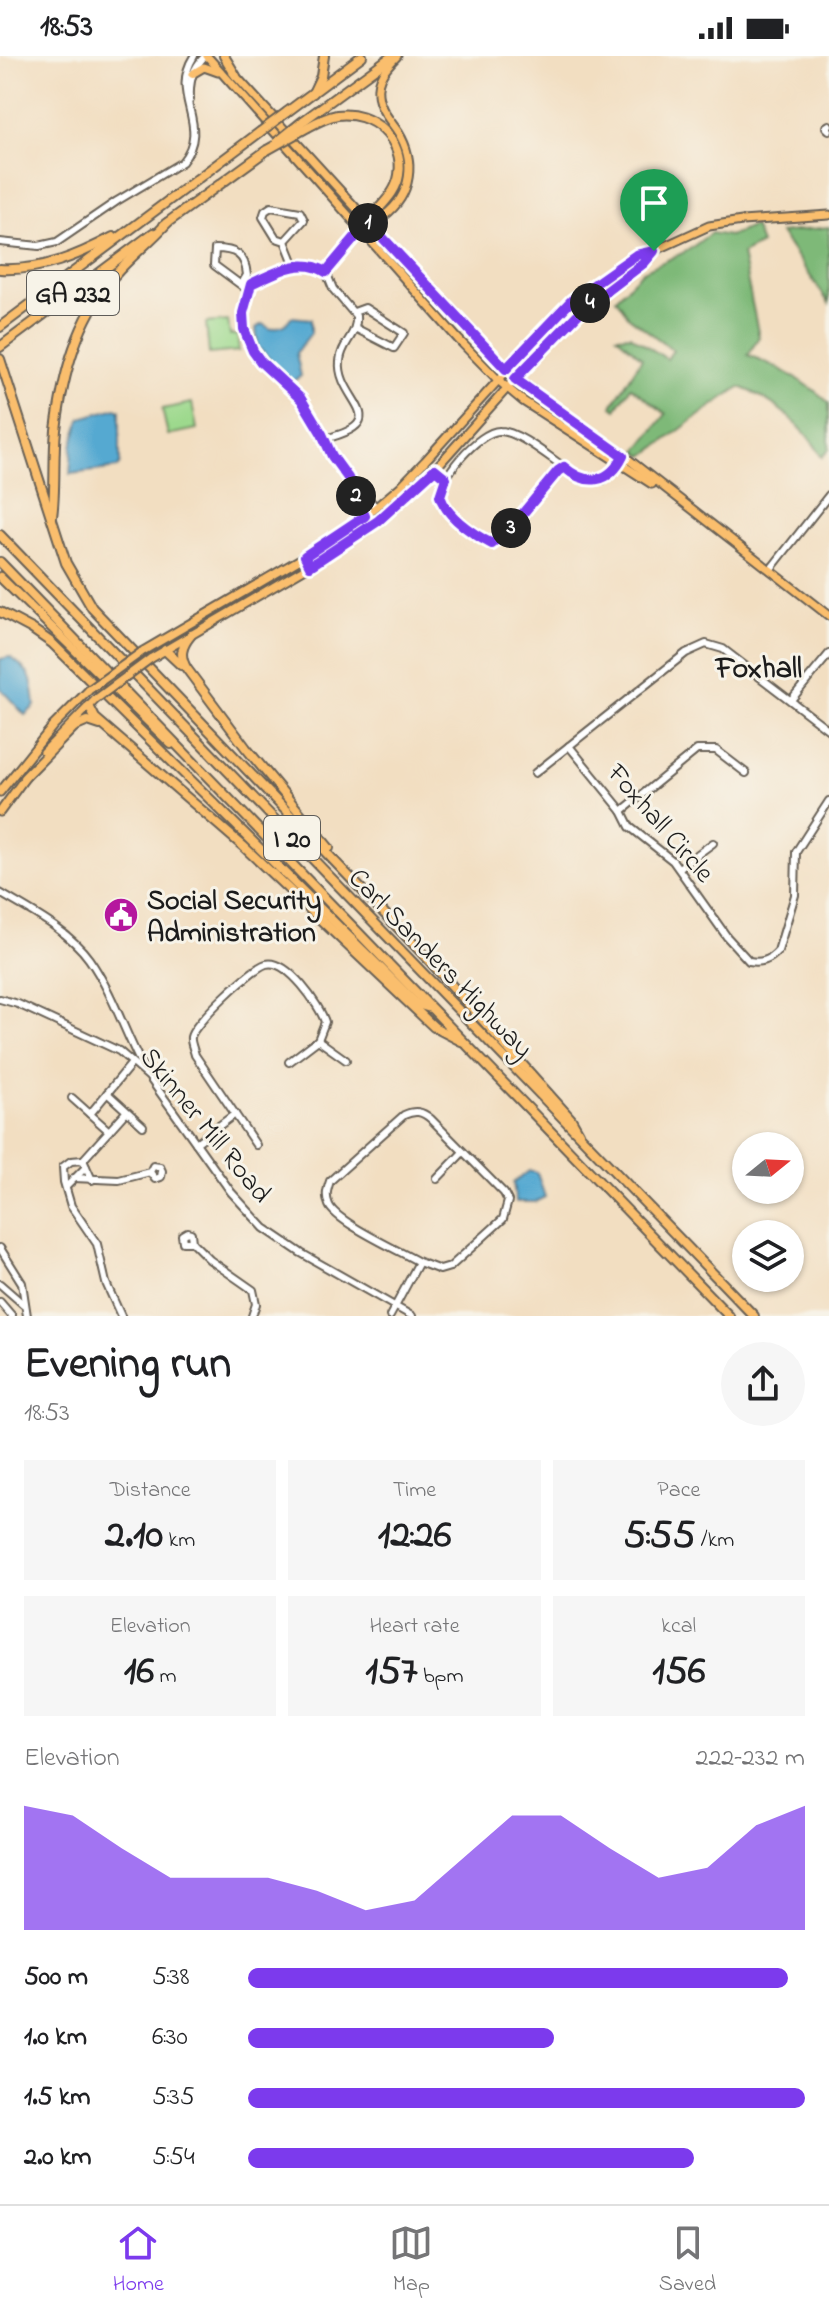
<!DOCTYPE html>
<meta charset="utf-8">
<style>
body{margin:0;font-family:"Indie Flower",sans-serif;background:#f6f6f6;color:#202124;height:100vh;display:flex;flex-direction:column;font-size:30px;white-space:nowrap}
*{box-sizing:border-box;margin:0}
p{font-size:26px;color:#757577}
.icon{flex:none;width:44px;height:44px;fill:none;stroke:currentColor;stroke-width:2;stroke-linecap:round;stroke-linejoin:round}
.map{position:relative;height:1260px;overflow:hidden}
.drawer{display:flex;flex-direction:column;background:#fff;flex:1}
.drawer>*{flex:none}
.needle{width:52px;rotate:72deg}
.buttons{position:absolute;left:732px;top:1076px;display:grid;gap:16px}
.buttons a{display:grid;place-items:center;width:72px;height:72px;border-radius:50%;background:#fff;box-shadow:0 2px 6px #0004;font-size:40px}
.pin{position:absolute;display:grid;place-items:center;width:68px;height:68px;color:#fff;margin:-82px -34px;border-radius:50% 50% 50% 0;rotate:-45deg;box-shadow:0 0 8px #0007}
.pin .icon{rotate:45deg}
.km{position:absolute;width:40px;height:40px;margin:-20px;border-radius:50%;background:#222;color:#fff;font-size:22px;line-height:40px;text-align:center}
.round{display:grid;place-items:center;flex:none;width:84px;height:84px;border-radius:42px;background:#f6f6f6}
.headline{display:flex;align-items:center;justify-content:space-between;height:136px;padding:0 24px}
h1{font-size:44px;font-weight:700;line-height:60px}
.figures{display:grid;grid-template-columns:repeat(3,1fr);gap:12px;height:136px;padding:8px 24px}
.figures div{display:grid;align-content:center;border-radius:0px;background:#f6f6f6;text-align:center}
.figures b{font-size:40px;font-weight:700}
.figures small{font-size:22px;font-weight:400}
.figures p{font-size:22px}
.chart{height:224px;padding:16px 24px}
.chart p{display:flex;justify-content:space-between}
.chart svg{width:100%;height:144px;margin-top:8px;fill:#7c3aed;opacity:.7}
ul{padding:0 24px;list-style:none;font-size:26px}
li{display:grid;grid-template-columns:128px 96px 1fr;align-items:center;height:60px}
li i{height:20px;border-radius:10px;background:#7c3aed}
.status{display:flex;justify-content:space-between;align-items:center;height:56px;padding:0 40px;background:#fff;direction:ltr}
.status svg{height:22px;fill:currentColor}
.menu{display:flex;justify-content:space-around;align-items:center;height:112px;border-top:2px solid #e0e0e0;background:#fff;font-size:22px;color:#757577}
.menu a{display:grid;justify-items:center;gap:4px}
.menu .on{color:#7c3aed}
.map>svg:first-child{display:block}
</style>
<div class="status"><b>18:53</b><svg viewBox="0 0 49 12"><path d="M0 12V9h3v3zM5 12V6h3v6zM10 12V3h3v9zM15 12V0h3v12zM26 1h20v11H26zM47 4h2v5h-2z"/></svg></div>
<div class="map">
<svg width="829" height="1260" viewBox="0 0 829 1260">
<rect width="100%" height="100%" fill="#f7f3e8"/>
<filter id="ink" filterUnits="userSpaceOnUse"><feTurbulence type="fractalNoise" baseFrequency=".0125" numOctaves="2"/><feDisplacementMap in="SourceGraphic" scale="16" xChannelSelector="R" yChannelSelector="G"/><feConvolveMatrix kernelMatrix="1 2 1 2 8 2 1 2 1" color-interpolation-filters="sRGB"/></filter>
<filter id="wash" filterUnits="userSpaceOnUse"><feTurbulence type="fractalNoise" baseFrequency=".006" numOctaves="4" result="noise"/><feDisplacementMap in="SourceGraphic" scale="32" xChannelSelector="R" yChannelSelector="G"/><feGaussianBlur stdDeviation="1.8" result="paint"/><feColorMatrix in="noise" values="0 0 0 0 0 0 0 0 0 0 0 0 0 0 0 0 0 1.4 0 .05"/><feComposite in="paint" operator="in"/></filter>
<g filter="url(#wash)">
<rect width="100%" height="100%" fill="#f2dec1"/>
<g fill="#9dd98d" stroke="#5c7a54" stroke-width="2">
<path d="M228,265L230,279H237L239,295L209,298L206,267Z"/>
<path d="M192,347L197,373L168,379L162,353Z"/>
</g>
<g fill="#7eb978" stroke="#4d6a4a" stroke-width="2">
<path d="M754,170L761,188L742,198L759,281L748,299C777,310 806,325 829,347V393L822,401C805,371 773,343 740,331C707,352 677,377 644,400L637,395L666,358L631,331L616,353L612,350L642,302L617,280L630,279L667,303L673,294L629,261L616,242L643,215L687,195L711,177L729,180Z"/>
<path d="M829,171V247L780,177Z"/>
</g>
<g fill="#55a9d1" stroke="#386276" stroke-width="2">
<path d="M291,261L311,263V277L296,297L301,320L293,325L287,322L258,291L256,272L262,268L271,273L285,269Z"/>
<path d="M116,352L120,354V408L117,412L70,418L72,390L81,362Z"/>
<path d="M10,601C32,616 33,624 35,650L25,659L0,632V603Z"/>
<path d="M529,1115L537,1117L545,1141L535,1146H516L513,1127Z"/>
</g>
</g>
<g filter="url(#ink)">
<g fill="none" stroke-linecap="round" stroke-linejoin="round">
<g stroke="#676056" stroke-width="10">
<g id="minor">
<path d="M190,44C189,26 192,13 205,0"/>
<path d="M829,69L826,71L829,74"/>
<path d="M285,185L276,182L263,161L265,155L271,151L300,156L304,164L285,185L295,210"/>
<path d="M0,186L39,190L57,186L117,145L182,106C213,68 168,41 194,0"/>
<path d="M326,216C301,200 276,217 251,228C246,243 240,259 245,275C255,308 284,320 302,346C314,363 321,382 332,400C343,420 361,435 376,451"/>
<path d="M326,216L362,173"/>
<path d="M241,229L247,219C245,198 235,193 215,193L214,209L249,235"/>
<path d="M354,256L365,252L404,277L394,292L357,273"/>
<path d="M324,383C398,365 336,344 340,305C341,287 358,279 356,260L333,233L326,216"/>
<path d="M564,411C549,401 518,375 500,375C480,374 435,424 441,445C446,461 477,481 492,488L510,473L558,415L564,411L583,424H603L619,409L623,400"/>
<path d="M351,429L365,460"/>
<path d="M770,514L829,439"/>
<path d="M791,644L829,598"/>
<path d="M569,690L622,755L630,771L673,805L727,881L749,905C761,907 769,905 778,895L795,839L796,796L829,745"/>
<path d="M535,717L686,597L706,588L723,593L829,674"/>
<path d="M622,755L697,694H716L746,717"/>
<path d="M679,812L713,787"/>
<path d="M0,837C30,855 68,874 89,903C113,937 125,978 145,1015"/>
<path d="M0,943L18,948L119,995L149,1021L231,1136L264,1172L301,1197L412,1260"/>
<path d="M318,984L346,1004"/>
<path d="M107,1037L143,1070"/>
<path d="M72,1042L109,1075"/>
<path d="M90,1058L132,1007"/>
<path d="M196,1087L235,1058"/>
<path d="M256,1089L195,999C194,994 190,986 191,981C194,967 252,912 266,908C287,902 320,950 325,966L318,984L289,1006"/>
<path d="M83,1104L126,1056"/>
<path d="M74,1122L119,1124L150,1116L153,1110L160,1111L162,1115L161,1121L155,1123L150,1116"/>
<path d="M437,1123L463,1096"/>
<path d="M92,1124L83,1104L71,1105L63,1111L64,1126L71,1150L97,1188L106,1227L121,1260"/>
<path d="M66,1131L86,1111"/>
<path d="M192,1186L191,1177L187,1176L182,1179L183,1186H192L210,1204L253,1234L256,1248L252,1260"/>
<path d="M0,1192L22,1227L27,1260"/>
<path d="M0,1228L23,1248"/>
<path d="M0,1246L12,1260"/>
<path d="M390,1260L419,1206L440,1214L450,1211L503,1163L508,1145L504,1137L431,1063C422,1055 415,1054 404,1059L330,1125C327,1134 325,1140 329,1149C336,1166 400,1195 419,1206"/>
</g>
</g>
<g stroke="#676056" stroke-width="11">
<g id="major">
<path d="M207,0L458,283L498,324L523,345L652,428"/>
<path d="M233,17L468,275L515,323L614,392L829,560"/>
<path d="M192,18L204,11L218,16"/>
<path d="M367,168C372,165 379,163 384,160C412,139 416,105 398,76C390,64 379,53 378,38C376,22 387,10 397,0"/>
<path d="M143,595L321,491L355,469L400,431L425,405L562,254L636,199L654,195L709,170L742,165L829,159"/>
<path d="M150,603L326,500L378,465L435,413L551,283L581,255L644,207L652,196"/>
<path d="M44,696L96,643"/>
<path d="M0,736L53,670L89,634"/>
<path d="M0,756L27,719"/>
</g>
</g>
<g stroke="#676056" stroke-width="12">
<g id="highway">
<path d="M224,0L236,20"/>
<path d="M313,37L321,20L324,0"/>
<path d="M287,56L362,0"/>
<path d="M303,65L392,0"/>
<path d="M308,71C317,66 327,61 337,59C372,54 405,84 399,119C396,139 379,150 368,166"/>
<path d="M164,169L267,94"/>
<path d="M0,213C42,215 77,200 113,181"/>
<path d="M0,271L260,76"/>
<path d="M0,291L153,177"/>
<path d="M0,303L66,507L92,552L429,904L571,1063L579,1077"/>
<path d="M52,461C56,432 53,403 56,374C63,317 77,265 114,220C130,201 150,186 167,167"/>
<path d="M0,479L754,1260"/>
<path d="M0,506L729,1260"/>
<path d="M0,521L171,688"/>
<path d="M0,556L32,573L52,587L417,948L430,952"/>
<path d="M191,579C181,591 179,600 187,613L246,692L329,792"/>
<path d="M165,594L181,609"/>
<path d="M89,650L95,662L243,790L434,971L461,985"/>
<path d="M24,722L74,671L88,665L100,669"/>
</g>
</g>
<use href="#minor" stroke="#fff" stroke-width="6"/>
<use href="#major" stroke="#fabe6d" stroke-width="7"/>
<use href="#highway" stroke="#fabe6d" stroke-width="8"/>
<g stroke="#676056" stroke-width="11" stroke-linecap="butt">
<g id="major-bridge">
<path d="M89,634L143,595"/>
<path d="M96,643L150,603"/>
</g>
</g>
<g stroke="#676056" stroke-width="12" stroke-linecap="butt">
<g id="highway-bridge">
<path d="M260,76L287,56"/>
<path d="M277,86L303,65"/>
<path d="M267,94L308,71"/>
</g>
</g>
<use href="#major-bridge" stroke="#fabe6d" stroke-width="7"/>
<use href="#highway-bridge" stroke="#fabe6d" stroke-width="8"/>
</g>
</g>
<g fill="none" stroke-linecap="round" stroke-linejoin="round" filter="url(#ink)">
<g stroke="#fff" stroke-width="16">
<path id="route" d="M368,166L506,313L572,244L636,199L654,195L644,207L581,255L515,323L623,400C610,427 587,431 564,411L558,415L510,473L492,488C473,478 447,462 440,440L446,422L435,413L378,465L310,510L305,500L365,460L348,422L332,400L322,378L301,343L261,306L253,295L244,273L243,257L251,228C275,217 301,200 326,216Z"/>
</g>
<use href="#route" stroke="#7c3aed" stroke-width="10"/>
</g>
<defs>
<g id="civic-disc" transform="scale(1.8)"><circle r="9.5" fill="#b5179e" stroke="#f7f3e8"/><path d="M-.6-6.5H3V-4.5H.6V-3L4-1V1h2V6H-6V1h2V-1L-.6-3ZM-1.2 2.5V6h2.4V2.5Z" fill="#fff"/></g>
</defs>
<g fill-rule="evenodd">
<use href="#civic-disc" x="121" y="859"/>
</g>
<g text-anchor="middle" stroke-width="6" stroke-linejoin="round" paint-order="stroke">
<g fill="#f7f3e8" stroke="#5e5c59" stroke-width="2">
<rect x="27" y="215" width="92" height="44" rx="6"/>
<rect x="264" y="760" width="56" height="44" rx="6"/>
</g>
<g font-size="26" font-weight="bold" fill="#1c1c1c">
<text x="73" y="246">GA 232</text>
<text x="292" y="791">I 20</text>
</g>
<g font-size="28" fill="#1c1c1c" stroke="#f7f3e8">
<text transform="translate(662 766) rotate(49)" y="10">Foxhall Circle</text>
<text transform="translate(442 906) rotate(46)" y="10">Carl Sanders Highway</text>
<text transform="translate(207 1068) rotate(51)" y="10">Skinner Mill Road</text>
</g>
<g font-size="28" font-weight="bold" fill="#1c1c1c" stroke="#f7f3e8" text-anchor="start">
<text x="147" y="853">Social Security<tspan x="147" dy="32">Administration</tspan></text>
</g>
<g font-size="30" font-weight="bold" fill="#1c1c1c" stroke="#f7f3e8">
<text x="759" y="621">Foxhall</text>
</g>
</g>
</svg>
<div class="buttons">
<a><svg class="needle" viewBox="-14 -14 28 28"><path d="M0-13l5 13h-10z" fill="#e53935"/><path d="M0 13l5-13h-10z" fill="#757577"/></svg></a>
<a><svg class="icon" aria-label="layers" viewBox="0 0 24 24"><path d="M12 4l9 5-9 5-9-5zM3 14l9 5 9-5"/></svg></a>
</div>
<div class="pin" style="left:654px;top:195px;background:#1e9e55"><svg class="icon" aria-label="arrive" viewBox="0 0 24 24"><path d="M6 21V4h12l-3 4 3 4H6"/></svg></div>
<b class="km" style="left:368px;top:167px">1</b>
<b class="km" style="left:356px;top:440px">2</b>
<b class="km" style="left:511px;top:472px">3</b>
<b class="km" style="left:590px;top:247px">4</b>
</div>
<section class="drawer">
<div class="headline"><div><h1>Evening run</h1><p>18:53</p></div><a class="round"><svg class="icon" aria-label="share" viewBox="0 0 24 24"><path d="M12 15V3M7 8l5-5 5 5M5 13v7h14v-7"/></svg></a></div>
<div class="figures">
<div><p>Distance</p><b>2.10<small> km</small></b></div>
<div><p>Time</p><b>12:26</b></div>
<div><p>Pace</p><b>5:55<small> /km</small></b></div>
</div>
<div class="figures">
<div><p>Elevation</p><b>16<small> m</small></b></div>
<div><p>Heart rate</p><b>157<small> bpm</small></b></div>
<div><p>kcal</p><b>156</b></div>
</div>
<div class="chart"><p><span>Elevation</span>222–232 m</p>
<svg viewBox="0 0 160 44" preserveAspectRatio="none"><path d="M0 44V6L10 9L20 19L30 28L40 28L50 28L60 32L70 38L80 35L90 22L100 9L110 9L120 19L130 28L140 25L150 12L160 6V44z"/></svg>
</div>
<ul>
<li><b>500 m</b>5:38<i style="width:97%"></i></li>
<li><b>1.0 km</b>6:30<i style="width:55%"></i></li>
<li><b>1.5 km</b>5:35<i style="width:100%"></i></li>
<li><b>2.0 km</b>5:54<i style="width:80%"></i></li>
</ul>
</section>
<nav class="menu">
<a class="on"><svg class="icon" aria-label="home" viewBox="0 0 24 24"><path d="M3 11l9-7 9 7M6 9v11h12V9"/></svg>Home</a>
<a><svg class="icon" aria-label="map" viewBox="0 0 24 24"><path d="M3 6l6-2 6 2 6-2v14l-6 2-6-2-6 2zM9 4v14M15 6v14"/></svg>Map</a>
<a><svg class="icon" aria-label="saved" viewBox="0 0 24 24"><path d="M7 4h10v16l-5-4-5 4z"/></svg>Saved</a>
</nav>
